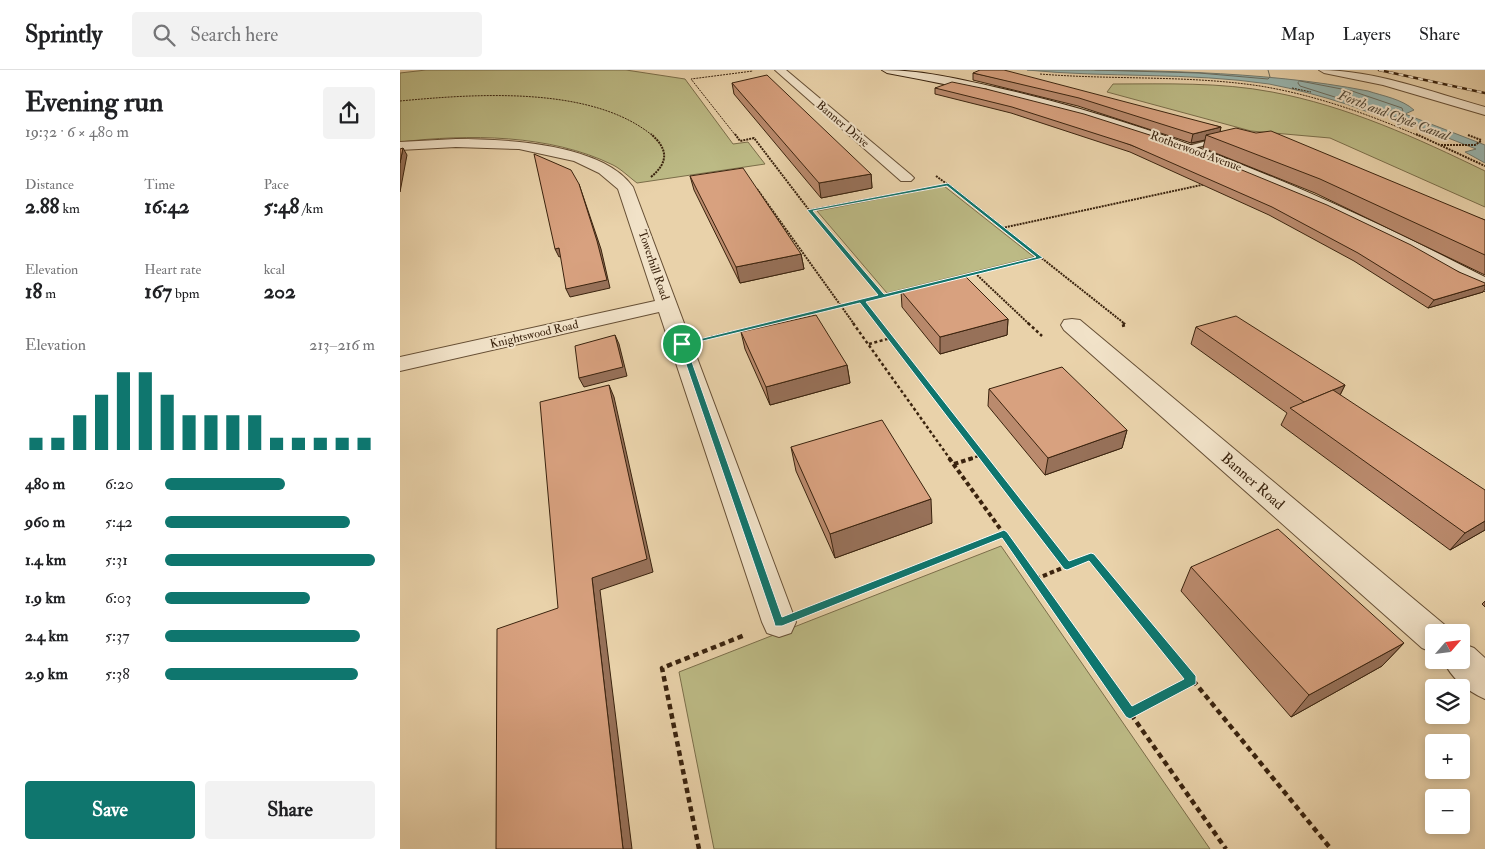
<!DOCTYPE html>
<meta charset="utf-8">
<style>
body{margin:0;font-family:"IM FELL Double Pica",serif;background:#f2f2f2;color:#202124;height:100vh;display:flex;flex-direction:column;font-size:19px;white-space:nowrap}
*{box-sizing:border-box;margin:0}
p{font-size:16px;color:#757577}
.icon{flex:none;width:28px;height:28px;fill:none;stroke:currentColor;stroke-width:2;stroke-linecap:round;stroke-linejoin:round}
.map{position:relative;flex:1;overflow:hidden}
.drawer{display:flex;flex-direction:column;background:#fff;width:400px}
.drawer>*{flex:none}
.needle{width:32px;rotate:62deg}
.controls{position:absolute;left:1025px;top:554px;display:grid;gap:10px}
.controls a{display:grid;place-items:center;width:45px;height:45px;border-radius:5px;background:#fff;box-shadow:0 2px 8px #0003;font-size:25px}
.pin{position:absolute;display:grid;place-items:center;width:42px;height:42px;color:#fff;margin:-21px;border:2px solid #fff;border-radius:50%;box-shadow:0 1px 5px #0007}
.round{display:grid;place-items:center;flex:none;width:52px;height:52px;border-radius:5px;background:#f2f2f2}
.summary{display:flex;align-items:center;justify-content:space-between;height:85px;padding:0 25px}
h1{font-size:28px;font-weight:700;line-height:38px}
.figures{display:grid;grid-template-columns:repeat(3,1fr);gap:8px;height:85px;padding:5px 25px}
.figures div{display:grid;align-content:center}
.figures b{font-size:21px;font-weight:700}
.figures small{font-size:14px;font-weight:400}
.figures p{font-size:14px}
.chart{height:140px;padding:10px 25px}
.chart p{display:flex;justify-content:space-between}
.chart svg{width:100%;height:90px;margin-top:5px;stroke:#0f766e;stroke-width:6}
.cta{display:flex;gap:10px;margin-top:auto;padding:10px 25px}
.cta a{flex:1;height:58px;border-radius:5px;background:#0f766e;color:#fff;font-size:20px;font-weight:700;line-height:58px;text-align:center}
.cta a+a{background:#f2f2f2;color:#202124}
ul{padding:0 25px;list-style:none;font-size:16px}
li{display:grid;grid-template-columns:80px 60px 1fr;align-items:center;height:38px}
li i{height:12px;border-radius:6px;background:#0f766e}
header{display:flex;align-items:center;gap:30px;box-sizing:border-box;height:70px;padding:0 25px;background:#fff;border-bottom:1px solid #e0e0e0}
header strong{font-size:24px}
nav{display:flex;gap:28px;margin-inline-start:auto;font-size:18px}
.search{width:350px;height:45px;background:#f2f2f2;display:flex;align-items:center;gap:12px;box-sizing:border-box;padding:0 18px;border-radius:5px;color:#757577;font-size:19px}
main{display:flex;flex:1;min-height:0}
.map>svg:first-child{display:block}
</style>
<header>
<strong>Sprintly</strong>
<div class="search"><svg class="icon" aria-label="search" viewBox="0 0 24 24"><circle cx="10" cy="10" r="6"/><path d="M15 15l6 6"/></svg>Search here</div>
<nav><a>Map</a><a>Layers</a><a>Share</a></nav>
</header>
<main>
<section class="drawer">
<div class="summary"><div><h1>Evening run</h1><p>19:32 · 6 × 480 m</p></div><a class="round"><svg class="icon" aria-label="share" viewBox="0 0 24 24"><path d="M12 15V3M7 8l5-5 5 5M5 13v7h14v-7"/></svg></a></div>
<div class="figures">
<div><p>Distance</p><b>2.88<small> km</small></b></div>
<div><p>Time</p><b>16:42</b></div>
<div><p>Pace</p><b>5:48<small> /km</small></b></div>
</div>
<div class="figures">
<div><p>Elevation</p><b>18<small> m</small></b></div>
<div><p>Heart rate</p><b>167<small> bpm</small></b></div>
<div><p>kcal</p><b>202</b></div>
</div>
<div class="chart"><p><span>Elevation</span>213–216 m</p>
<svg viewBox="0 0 160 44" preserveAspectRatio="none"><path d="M5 44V38M15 44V38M25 44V27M35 44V17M45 44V6M55 44V6M65 44V17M75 44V27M85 44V27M95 44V27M105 44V27M115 44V38M125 44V38M135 44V38M145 44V38M155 44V38"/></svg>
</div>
<ul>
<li><b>480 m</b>6:20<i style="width:57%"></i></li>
<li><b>960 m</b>5:42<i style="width:88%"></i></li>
<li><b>1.4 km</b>5:31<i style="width:100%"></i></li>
<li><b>1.9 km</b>6:03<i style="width:69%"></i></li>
<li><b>2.4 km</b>5:37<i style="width:93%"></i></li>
<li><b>2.9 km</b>5:38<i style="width:92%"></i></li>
</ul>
<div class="cta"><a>Save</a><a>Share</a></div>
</section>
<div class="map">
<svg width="1085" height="779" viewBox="0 0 1085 779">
<rect width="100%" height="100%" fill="#e9d2aa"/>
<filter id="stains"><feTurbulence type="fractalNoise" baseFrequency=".004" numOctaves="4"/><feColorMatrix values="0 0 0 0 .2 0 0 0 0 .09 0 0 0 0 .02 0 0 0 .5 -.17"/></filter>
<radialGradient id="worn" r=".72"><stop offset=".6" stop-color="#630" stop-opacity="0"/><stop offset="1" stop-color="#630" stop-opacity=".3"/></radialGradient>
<g fill="#bcba85" stroke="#7b6e4a">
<path d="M26,0H226L285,9L333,74L348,72L365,94L237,113C229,107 221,99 213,95C150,64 68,64 0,72V3Z"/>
<path d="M713,14C766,14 820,12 872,22C947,36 1017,68 1085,101V137L930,68L851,61L707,22Z"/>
<path d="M544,116L634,187L487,223L417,141Z"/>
<path d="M601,476L810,779H314L279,602Z"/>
</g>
<path fill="#99b6b0" stroke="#737b6f" d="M627,0C738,0 861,0 968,21C983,26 1002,29 1014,40L1005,44L1085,75V93L1065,82L1076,79L990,45C974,46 961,39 946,34C921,26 895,19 869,14C789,2 707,8 627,0Z"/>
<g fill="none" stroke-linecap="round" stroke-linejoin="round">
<g stroke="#6a6c5f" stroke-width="1">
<path d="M695,0L799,3L868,9L870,7L868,0"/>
<path d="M900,11L952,21L1002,38L1003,41L1000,43L990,40L979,41L900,16L898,13Z"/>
</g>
<g stroke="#664f35" stroke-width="3">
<path id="lane" d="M825,66L829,68L828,70L789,79L785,77Z"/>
</g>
<g stroke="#664f35" stroke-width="2">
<g id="street">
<path d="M375,0H386L511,105L514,108L511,111H501Z"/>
<path d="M919,0C975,0 1031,22 1085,37V45L983,15L924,3Z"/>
<path d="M56,69C104,69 202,73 233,117L396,552L391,563L379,567L367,563L362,552L259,242L0,301V287L255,231L218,119L199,103L174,91L119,79L56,77L0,80V72Z"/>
<path d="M672,249L680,250L1046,556L1050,562H1034V583L1022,578L664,260L661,255L664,250Z"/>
<path d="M1061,573L1074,578L1085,588V629C1067,621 1051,608 1043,590H1061Z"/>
</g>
</g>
<g stroke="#3a230e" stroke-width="2">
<path id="secondary" d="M482,0C527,0 572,12 616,22C780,61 935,130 1085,207V221C1058,214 1032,194 1008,181C964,159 919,138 874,118C750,62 620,27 487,3Z"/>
</g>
<g stroke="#3a230e" stroke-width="1" stroke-dasharray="2 1" stroke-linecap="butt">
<path d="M640,4C713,10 787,5 860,16C915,25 968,44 1019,66"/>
<path d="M892,18L911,22"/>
<path d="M0,31C74,24 192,15 253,66"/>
<path d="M336,66L291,9L353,1"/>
</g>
<g stroke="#3a230e" stroke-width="2" stroke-dasharray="2 1" stroke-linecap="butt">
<path d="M335,64L340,71L354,68L409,140L482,226L365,254"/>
<path d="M1016,64L1085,96"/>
<path d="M1068,65L1081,70"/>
<path d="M1041,75H1075L1081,71"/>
<path d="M536,106L547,114"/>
<path d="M251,107C269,92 268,79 251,64"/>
<path d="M530,118L548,114L725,254"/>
<path d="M357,119L454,254"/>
<path d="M410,140L485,126"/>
<path d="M602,158L806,114"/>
<path d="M575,203L629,254"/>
<path d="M553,209L639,188"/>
<path d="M482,226L503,221"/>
<path d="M462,231L480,254"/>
</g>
<g stroke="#3a230e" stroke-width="2.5" stroke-dasharray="3 2.5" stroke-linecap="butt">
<path d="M453,253L550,389"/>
<path d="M479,253L584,389"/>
<path d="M628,253L642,266"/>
<path d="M722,256L726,255L723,253"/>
<path d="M311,267L370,253"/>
<path d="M469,274L491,268"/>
<path d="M570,389L581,385"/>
</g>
<g stroke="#3a230e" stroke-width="4" stroke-dasharray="4.5 3" stroke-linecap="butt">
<path d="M549,388L604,464"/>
<path d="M583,388L667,496L691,486L752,561"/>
<path d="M554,394L573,388"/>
<path d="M636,509L667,496"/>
<path d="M414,539L604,464L672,561"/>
</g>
<g stroke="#3a230e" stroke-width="4.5" stroke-dasharray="5.5 4" stroke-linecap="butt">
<path d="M671,559L826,779"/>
<path d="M751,559L931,779"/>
<path d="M730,643L792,610"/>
<path d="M299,779L262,598L345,565"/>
</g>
<use href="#lane" fill="#f1e2c8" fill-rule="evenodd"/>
<use href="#street" fill="#f1e2c8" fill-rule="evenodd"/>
<use href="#secondary" fill="#f1e2c8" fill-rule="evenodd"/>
<g stroke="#3a230e" stroke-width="2.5">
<path id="rail" d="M979,0L1085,23"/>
</g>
<use href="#rail" stroke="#f1e2c8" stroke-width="2" stroke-dasharray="5" stroke-linecap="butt"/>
</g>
<g fill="#ba8a6d" stroke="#3a230e">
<path d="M573,3L821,57L820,61L1085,150V205L915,123L803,78L805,70L791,73L678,36L573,10Z"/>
<path d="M332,13L471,104L472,118L421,128L334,24Z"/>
<path d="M535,18L586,19L1059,202L1083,222L1028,238L954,191L869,145L730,82L611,43L535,24Z"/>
<path d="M290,106L401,184L404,199L340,213L294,120Z"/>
<path d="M501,221L608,249L607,265L540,284L502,237Z"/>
<path d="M796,257L945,315L940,325L1085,460L1050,480L881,355L887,343L791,274Z"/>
<path d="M341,262L447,295L450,313L370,335L345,279Z"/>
<path d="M589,319L727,360L722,378L645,405L588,336Z"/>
<path d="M391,377L532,453L435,488L396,401Z"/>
<path d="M791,497L1004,573L982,596L891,647L781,521Z"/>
<path d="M1085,531V537L1082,534Z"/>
</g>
<g fill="#977159" stroke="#3a230e">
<path d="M821,57L819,66L806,65L805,70L791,73L793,64Z"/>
<path d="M3,78L7,85L0,122V93Z"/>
<path d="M471,104L472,118L421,128L419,113Z"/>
<path d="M179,114L201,179L210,218L170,227L166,219Z"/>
<path d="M159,178L162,186L159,187L155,179Z"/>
<path d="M401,184L404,199L340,213L336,197Z"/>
<path d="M1085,215V219L1083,222L1028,238L1034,230Z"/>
<path d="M608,249L607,265L540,284V267Z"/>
<path d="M215,265L219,274L227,306L184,317L179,308Z"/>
<path d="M447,295L450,313L370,335L366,317Z"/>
<path d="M209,315L214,327L253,502L200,520L232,779H223L192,508Z"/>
<path d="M945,315L936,333L904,332Z"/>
<path d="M727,360L722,378L645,405L648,388Z"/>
<path d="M531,429L532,453L435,488L430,464Z"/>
<path d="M1085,451V460L1050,480L1065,463Z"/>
<path d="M1004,573L982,596L891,647L909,625Z"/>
</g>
<g fill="#d8a17f" stroke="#3a230e">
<path d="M580,0H604L821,57L793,64L679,28L573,3Z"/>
<path d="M367,5L471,104L419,113L332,13Z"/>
<path d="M552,12L586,19L684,44L781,75L927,135L1011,175L1059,202L1085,213V215L1034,230L958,183L872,137L731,75L612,37L535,18Z"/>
<path d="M836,58L856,63L871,61L1085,150V185L920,109L806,65Z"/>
<path d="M3,78L0,93V79Z"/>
<path d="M134,84L171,100L179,114L197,171L207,210L166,219L159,178L155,179Z"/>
<path d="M343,98L401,184L336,197L290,106Z"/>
<path d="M565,206L608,249L540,267L501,221Z"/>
<path d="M416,245L447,295L366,317L341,262Z"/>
<path d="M836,246L945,315L904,332L796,257Z"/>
<path d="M215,265L223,297L179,308L175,276Z"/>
<path d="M662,297L727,360L648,388L589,319Z"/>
<path d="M209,315L247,489L192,508L223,779H96L97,559L158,538L140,332Z"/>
<path d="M933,320L1085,420V451L1065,463L890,338Z"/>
<path d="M482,350L531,429L430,464L391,377Z"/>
<path d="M878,459L1004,573L909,625L791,497Z"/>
</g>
<path fill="#0f766e" stroke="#fff" fill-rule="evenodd" d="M548,113L643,188L466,232L669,491L691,483L694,484L796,606V614L730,649L726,647L602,468L382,556H375L374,552L279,274L478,225L407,140ZM547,116L636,187L484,224L413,141ZM460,233L664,499L667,500L689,491L784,609L732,636L607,462L604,460L382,547L286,275Z"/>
<g text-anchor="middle" stroke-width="4" stroke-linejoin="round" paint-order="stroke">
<g font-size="12" fill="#3a230e" stroke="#f1e2c8">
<text transform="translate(443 54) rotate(40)" y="4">Banner Drive</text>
<text transform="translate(796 81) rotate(20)" y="4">Rotherwood Avenue</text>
<text transform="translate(254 195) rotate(71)" y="4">Towerhill Road</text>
<text transform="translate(134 264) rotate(-13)" y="4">Knightswood Road</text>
</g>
<g font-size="14" font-style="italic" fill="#524836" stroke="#f1e2c8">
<text transform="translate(994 45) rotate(21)" y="5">Forth and Clyde Canal</text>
</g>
<g font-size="15" fill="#3a230e" stroke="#f1e2c8">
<text transform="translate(853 411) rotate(41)" y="5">Banner Road</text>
</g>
</g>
<rect width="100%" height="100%" filter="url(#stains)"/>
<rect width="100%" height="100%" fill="url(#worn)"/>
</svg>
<div class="controls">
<a><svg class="needle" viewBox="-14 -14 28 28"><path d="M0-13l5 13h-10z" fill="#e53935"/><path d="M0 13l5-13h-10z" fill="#757577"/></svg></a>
<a><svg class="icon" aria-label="layers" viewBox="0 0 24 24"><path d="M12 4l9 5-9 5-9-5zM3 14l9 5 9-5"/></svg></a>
<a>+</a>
<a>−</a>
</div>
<div class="pin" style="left:282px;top:274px;background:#1e9e55"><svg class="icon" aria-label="arrive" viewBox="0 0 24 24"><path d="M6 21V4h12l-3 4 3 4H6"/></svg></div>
</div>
</main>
